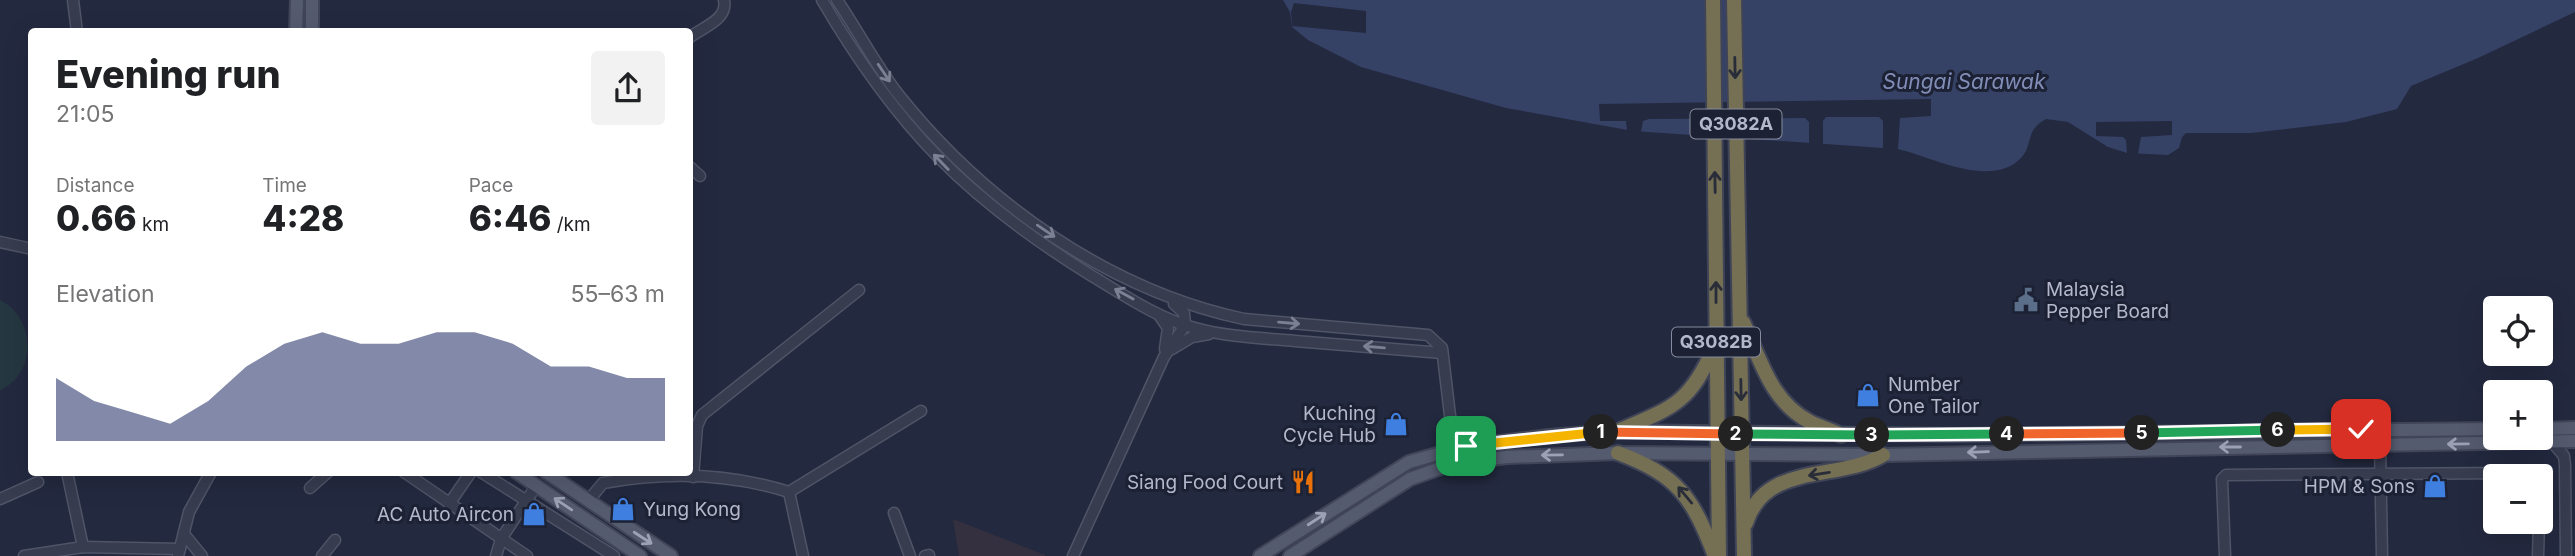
<!DOCTYPE html>
<meta charset="utf-8">
<style>
body{margin:0;font-family:Inter,sans-serif;background:#f2f2f2;color:#202124;height:100vh;display:flex;flex-direction:column;font-size:26px;white-space:nowrap}
*{box-sizing:border-box;margin:0}
p{font-size:23px;color:#757577}
.icon{flex:none;width:38px;height:38px;fill:none;stroke:currentColor;stroke-width:2;stroke-linecap:round;stroke-linejoin:round}
.map{position:relative;flex:1;overflow:hidden}
.details{position:absolute;left:28px;top:28px;width:665px;height:448px;display:flex;flex-direction:column;background:#fff;border-radius:7px;box-shadow:0 7px 28px #0002}
.details>*{flex:none}
.buttons{position:absolute;left:2483px;top:296px;display:grid;gap:14px}
.buttons a{display:grid;place-items:center;width:70px;height:70px;border-radius:7px;background:#fff;box-shadow:0 7px 28px #0002;font-size:35px}
.pin{position:absolute;display:grid;place-items:center;width:60px;height:60px;color:#fff;margin:-30px;border-radius:14px;box-shadow:0 4px 10px #0006}
.km{position:absolute;width:35px;height:35px;margin:-18px;border-radius:50%;background:#222;color:#fff;font-size:19px;line-height:35px;text-align:center}
.round{display:grid;place-items:center;flex:none;width:74px;height:74px;border-radius:7px;background:#f2f2f2}
.overview{display:flex;align-items:center;justify-content:space-between;height:119px;padding:0 28px}
h1{font-size:38px;font-weight:800;line-height:52px}
.stats{display:grid;grid-template-columns:repeat(3,1fr);gap:10px;height:119px;padding:7px 28px}
.stats div{display:grid;align-content:center}
.stats b{font-size:35px;font-weight:800}
.stats small{font-size:19px;font-weight:400}
.stats p{font-size:19px}
.chart{height:196px;padding:14px 28px}
.chart p{display:flex;justify-content:space-between}
.chart svg{width:100%;height:126px;margin-top:7px;fill:#4e5885;opacity:.7}
.map>svg:first-child{display:block}
</style>
<div class="map">
<svg width="2575" height="556" viewBox="0 0 2575 556">
<rect width="100%" height="100%" fill="#23293f"/>
<path fill="#353040" d="M953,519L1045,555V556H959Z"/>
<path fill="#253740" d="M0,300C35,317 38,374 0,390Z"/>
<path fill="#364166" d="M1283,0H2575V12L2478,58L2411,86L2397,109L2346,122L2251,133H2186L2182,137L2179,148L2168,155L2127,153L2108,147L2068,122L2046,119C2024,131 2034,144 2021,158C1991,189 1932,157 1898,149L1633,131L1506,108L1361,67L1308,40L1292,27L1290,12Z"/>
<g fill="#23293f">
<path d="M1294,3L1366,11V33L1292,26L1291,12Z"/>
<path d="M1931,99V116L1900,118L1898,149H1883V121L1879,117H1826L1823,121V145H1809V122L1805,118L1649,119L1643,121L1641,132L1627,131L1626,121H1600L1599,104Z"/>
<path d="M2172,121V135L2141,137L2138,154L2127,153L2126,140L2123,137L2096,136V122Z"/>
</g>
<g fill="none" stroke-linecap="round" stroke-linejoin="round">
<g stroke="#4f5467" stroke-width="13">
<g id="minor">
<path d="M73,0L77,32"/>
<path d="M822,0C897,128 966,198 1092,276C1124,295 1159,319 1195,328C1227,337 1262,338 1295,341C1344,345 1393,349 1442,353"/>
<path d="M837,0C858,31 875,64 898,94C984,202 1108,290 1244,319L1428,335L1442,348L1454,449"/>
<path d="M690,37C703,27 728,20 724,0"/>
<path d="M690,167L700,176"/>
<path d="M0,242L32,249"/>
<path d="M1159,315L1168,328L1165,349"/>
<path d="M1172,349L1192,337L1209,334"/>
<path d="M2553,443L2564,456L2565,465L2566,556"/>
<path d="M2380,445L2382,556"/>
<path d="M67,472L83,547"/>
<path d="M404,472L527,556"/>
<path d="M481,472L614,556"/>
<path d="M693,477L697,426L702,415L859,290"/>
<path d="M310,488L328,472"/>
<path d="M789,492L803,556"/>
<path d="M0,499L38,482"/>
<path d="M588,501L603,483C664,472 729,473 789,492L921,411"/>
<path d="M449,504L471,472"/>
<path d="M894,513L910,556"/>
<path d="M184,534L202,556"/>
<path d="M24,556L83,547L180,549"/>
<path d="M178,556L189,512L211,472"/>
<path d="M322,556L335,540"/>
<path d="M496,556L501,539L536,486"/>
<path d="M925,556L929,555"/>
<path d="M1073,556L1164,357L1185,325L1184,313L1174,304"/>
<path d="M2225,556L2222,479L2226,475L2514,473L2521,476"/>
<path d="M2538,556L2539,522"/>
</g>
</g>
<g stroke="#414558" stroke-width="16">
<g id="major">
<path d="M312,0V32"/>
<path d="M296,32L297,0"/>
<path d="M2541,429L2575,428"/>
<path d="M516,472L640,556"/>
<path d="M546,472L671,556"/>
<path d="M1260,556L1409,462L1466,446L1549,436L1618,431L1954,435L2496,429"/>
<path d="M1290,556L1410,479L1452,464L1507,457L1618,453L1883,455L2575,441"/>
</g>
</g>
<g stroke="#3f4457" stroke-width="18">
<g id="highway">
<path d="M1713,0L1719,556"/>
<path d="M1734,0L1744,556"/>
<path d="M1743,322C1761,360 1770,401 1810,422C1820,427 1831,430 1841,435"/>
<path d="M1618,431C1674,407 1689,404 1715,346"/>
<path d="M1618,453C1679,476 1692,497 1715,556"/>
<path d="M1746,523C1766,461 1838,482 1883,455"/>
</g>
</g>
<use href="#minor" stroke="#373c4f" stroke-width="10"/>
<use href="#major" stroke="#555b6f" stroke-width="12"/>
<use href="#highway" stroke="#756f54" stroke-width="14"/>
</g>
<defs><path id="oneway-shaft" d="M-6 0H5M1.5-3L5.5 0L1.5 3" fill="none" stroke-width="1.6" stroke-linecap="round" stroke-linejoin="round" transform="scale(1.75)"/></defs>
<g stroke="#292d39">
<use href="#oneway-shaft" transform="translate(1735 68) rotate(89)"/>
<use href="#oneway-shaft" transform="translate(1715 182) rotate(-91)"/>
<use href="#oneway-shaft" transform="translate(1716 292) rotate(-90)"/>
<use href="#oneway-shaft" transform="translate(1741 390) rotate(89)"/>
<use href="#oneway-shaft" transform="translate(1819 474) rotate(171)"/>
<use href="#oneway-shaft" transform="translate(1685 495) rotate(-130)"/>
</g>
<g stroke="#7c8093">
<use href="#oneway-shaft" transform="translate(884 73) rotate(56)"/>
<use href="#oneway-shaft" transform="translate(941 162) rotate(-134)"/>
<use href="#oneway-shaft" transform="translate(1046 231) rotate(34)"/>
<use href="#oneway-shaft" transform="translate(1124 294) rotate(-151)"/>
<use href="#oneway-shaft" transform="translate(1289 323) rotate(5)"/>
<use href="#oneway-shaft" transform="translate(1374 347) rotate(-175)"/>
</g>
<g stroke="#9ca1b3">
<use href="#oneway-shaft" transform="translate(2458 444) rotate(179)"/>
<use href="#oneway-shaft" transform="translate(2230 447) rotate(180)"/>
<use href="#oneway-shaft" transform="translate(1978 452) rotate(178)"/>
<use href="#oneway-shaft" transform="translate(1552 455) rotate(179)"/>
<use href="#oneway-shaft" transform="translate(563 504) rotate(-146)"/>
<use href="#oneway-shaft" transform="translate(1317 519) rotate(-33)"/>
<use href="#oneway-shaft" transform="translate(643 538) rotate(33)"/>
</g>
<g fill="none" stroke-linecap="round" stroke-linejoin="round">
<g stroke="#fff" stroke-width="14">
<path id="split-1" d="M1466,446L1601,432"/>
</g>
<g stroke="#fff" stroke-width="14">
<path id="split-2" d="M1601,432L1736,434"/>
</g>
<g stroke="#fff" stroke-width="14">
<path id="split-3" d="M1736,434L1872,435"/>
</g>
<g stroke="#fff" stroke-width="14">
<path id="split-4" d="M1872,435L2007,434"/>
</g>
<g stroke="#fff" stroke-width="14">
<path id="split-5" d="M2007,434L2142,433"/>
</g>
<g stroke="#fff" stroke-width="14">
<path id="split-6" d="M2142,433L2278,430"/>
</g>
<g stroke="#fff" stroke-width="14">
<path id="split-7" d="M2278,430L2361,429"/>
</g>
<use href="#split-1" stroke="#f5b400" stroke-width="9"/>
<use href="#split-2" stroke="#f0652b" stroke-width="9"/>
<use href="#split-3" stroke="#22a559" stroke-width="9"/>
<use href="#split-4" stroke="#22a559" stroke-width="9"/>
<use href="#split-5" stroke="#f0652b" stroke-width="9"/>
<use href="#split-6" stroke="#22a559" stroke-width="9"/>
<use href="#split-7" stroke="#f5b400" stroke-width="9"/>
</g>
<defs>
<g id="civic-bare" transform="scale(1.89)"><path d="M-.6-6.5H3V-4.5H.6V-3L4-1V1h2V6H-6V1h2V-1L-.6-3ZM-1.2 2.5V6h2.4V2.5Z" fill="#5c6f8a" stroke="#1c2134" stroke-width="2.5" paint-order="stroke"/></g>
<g id="shop-bare" transform="scale(1.89)"><path d="M-5-2.5h2.3a2.7 3.5 0 0 1 5.4 0H5L5.5 6h-11ZM-1.5-2.5h3a1.5 2.3 0 0 0-3 0Z" fill="#3f7fe0" stroke="#1c2134" stroke-width="2.5" paint-order="stroke"/></g>
<g id="restaurant-bare" transform="scale(1.89)"><path d="M-5-6h1v4h1v-4h1v4h1v-4h1v5L-1.5 .5V6h-2V.5L-5-1ZM5-6V6H3V1.5H1.5Q1.5-4 5-6Z" fill="#e8710a" stroke="#1c2134" stroke-width="2.5" paint-order="stroke"/></g>
</defs>
<g fill-rule="evenodd">
<use href="#civic-bare" x="2026" y="300"/>
<use href="#shop-bare" x="1868" y="395"/>
<use href="#shop-bare" x="1396" y="424"/>
<use href="#restaurant-bare" x="1303" y="482"/>
<use href="#shop-bare" x="2435" y="486"/>
<use href="#shop-bare" x="623" y="509"/>
<use href="#shop-bare" x="534" y="514"/>
</g>
<g text-anchor="middle" stroke-width="6" stroke-linejoin="round" paint-order="stroke">
<g fill="#1c2134" stroke="#868b9d" stroke-width="2">
<rect x="1690.5" y="109.5" width="91" height="29" rx="5"/>
<rect x="1672" y="327.5" width="88" height="29" rx="5"/>
</g>
<g font-size="18" font-weight="bold" fill="#b4b8ca">
<text x="1736" y="130">Q3082A</text>
<text x="1716" y="348">Q3082B</text>
</g>
<g font-size="19" fill="#b4b8ca" stroke="#1c2134" text-anchor="end">
<text x="2046" y="296" text-anchor="start">Malaysia<tspan x="2046" dy="22">Pepper Board</tspan></text>
<text x="1888" y="391" text-anchor="start">Number<tspan x="1888" dy="22">One Tailor</tspan></text>
<text x="1376" y="420">Kuching<tspan x="1376" dy="22">Cycle Hub</tspan></text>
<text x="1283" y="489">Siang Food Court</text>
<text x="2415" y="493">HPM &amp; Sons</text>
<text x="643" y="516" text-anchor="start">Yung Kong</text>
<text x="514" y="521">AC Auto Aircon</text>
</g>
<g font-size="21" font-style="italic" fill="#818db7" stroke="#1c2134">
<text x="1964" y="89">Sungai Sarawak</text>
</g>
</g>
</svg>
<div class="buttons">
<a><svg class="icon" aria-label="locate" viewBox="0 0 24 24"><circle cx="12" cy="12" r="6"/><path d="M12 2v4M12 18v4M2 12h4M18 12h4"/></svg></a>
<a>+</a>
<a>−</a>
</div>
<div class="pin" style="left:1466px;top:446px;background:#1e9e55"><svg class="icon" aria-label="arrive" viewBox="0 0 24 24"><path d="M6 21V4h12l-3 4 3 4H6"/></svg></div>
<div class="pin" style="left:2361px;top:429px;background:#d93025"><svg class="icon" aria-label="check" viewBox="0 0 24 24"><path d="M5 12l5 5 9-10"/></svg></div>
<b class="km" style="left:1601px;top:432px">1</b>
<b class="km" style="left:1736px;top:434px">2</b>
<b class="km" style="left:1872px;top:435px">3</b>
<b class="km" style="left:2007px;top:434px">4</b>
<b class="km" style="left:2142px;top:433px">5</b>
<b class="km" style="left:2278px;top:430px">6</b>
<section class="details">
<div class="overview"><div><h1>Evening run</h1><p>21:05</p></div><a class="round"><svg class="icon" aria-label="share" viewBox="0 0 24 24"><path d="M12 15V3M7 8l5-5 5 5M5 13v7h14v-7"/></svg></a></div>
<div class="stats">
<div><p>Distance</p><b>0.66<small> km</small></b></div>
<div><p>Time</p><b>4:28</b></div>
<div><p>Pace</p><b>6:46<small> /km</small></b></div>
</div>
<div class="chart"><p><span>Elevation</span>55–63 m</p>
<svg viewBox="0 0 160 44" preserveAspectRatio="none"><path d="M0 44V22L10 30L20 34L30 38L40 30L50 18L60 10L70 6L80 10L90 10L100 6L110 6L120 10L130 18L140 18L150 22L160 22V44z"/></svg>
</div>
</section>
</div>
